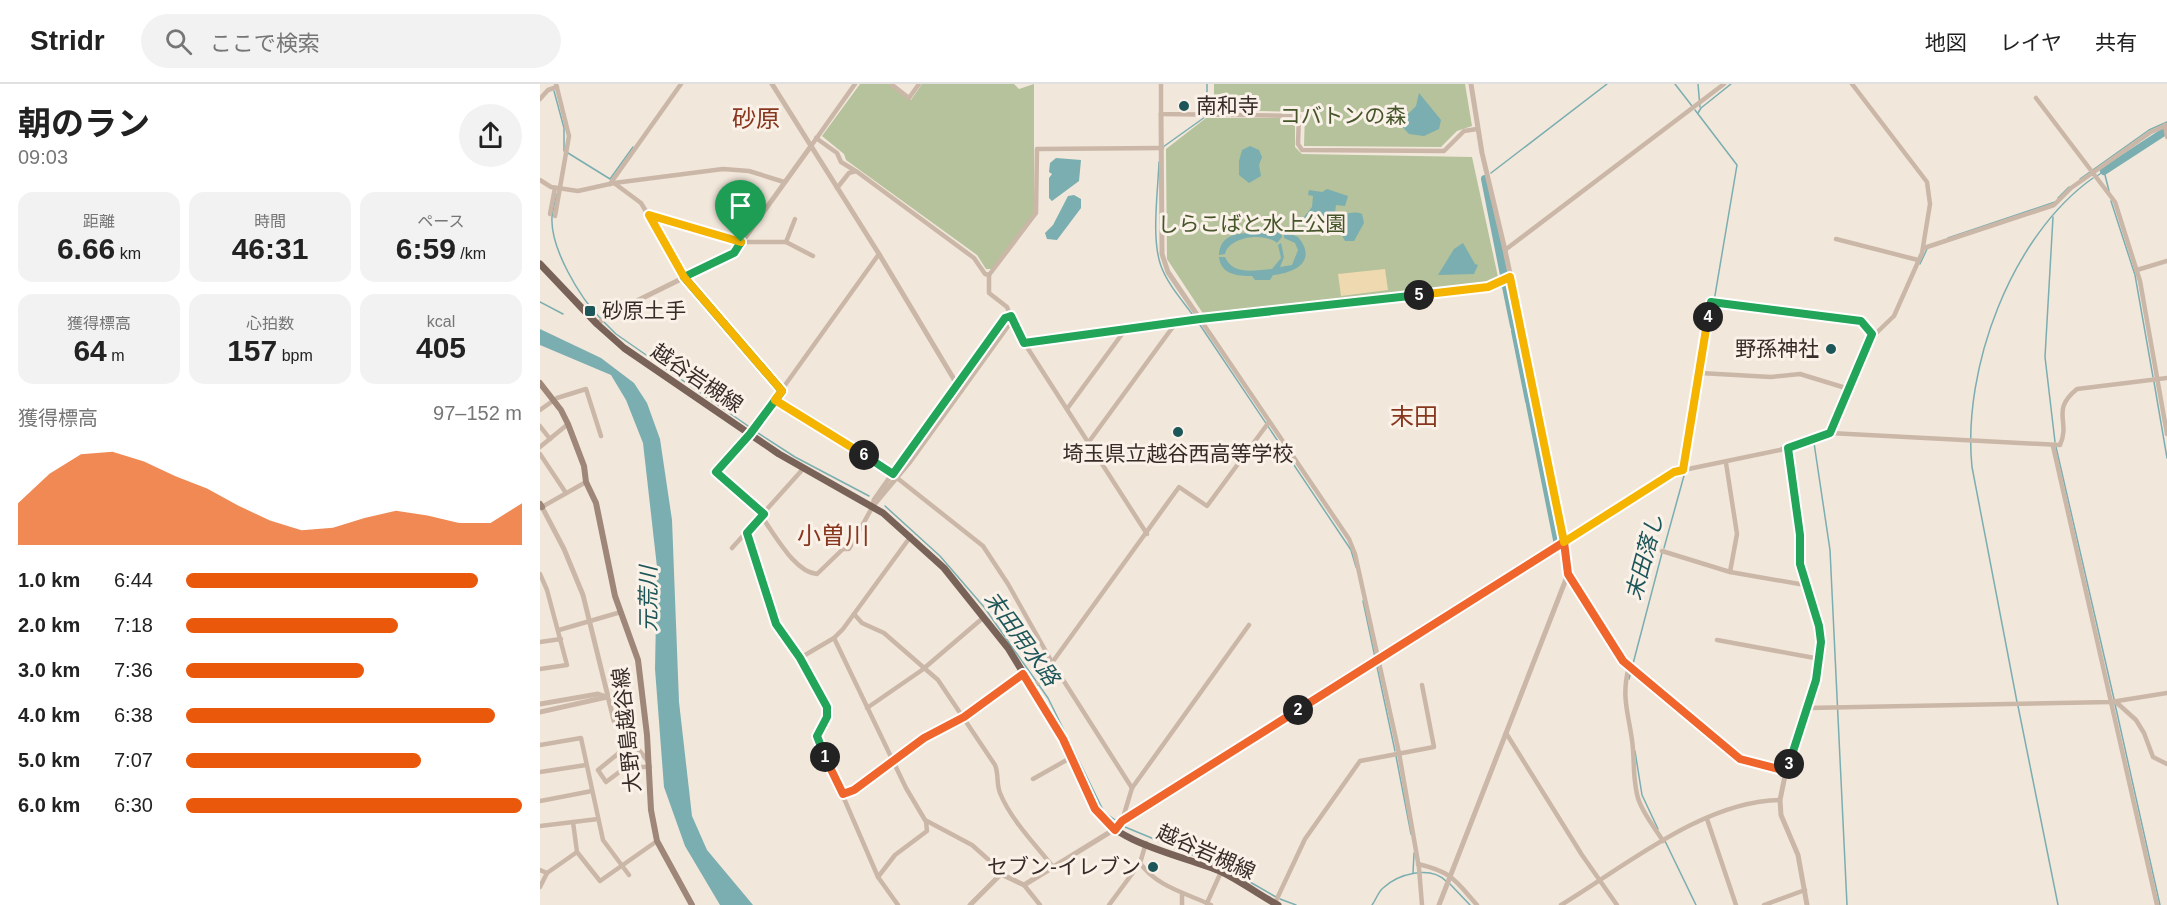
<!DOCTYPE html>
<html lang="ja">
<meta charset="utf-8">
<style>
body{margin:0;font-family:Arial,"Noto Sans JP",sans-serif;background:#f2f2f2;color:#222;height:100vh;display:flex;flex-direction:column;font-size:22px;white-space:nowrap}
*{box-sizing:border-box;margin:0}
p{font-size:20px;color:#767676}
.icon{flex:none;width:33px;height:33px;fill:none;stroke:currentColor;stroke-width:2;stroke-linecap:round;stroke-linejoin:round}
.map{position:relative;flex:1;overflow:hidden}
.panel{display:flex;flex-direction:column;background:#fff;width:540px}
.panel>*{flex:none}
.pin{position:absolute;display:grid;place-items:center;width:51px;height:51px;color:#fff;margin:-62px -26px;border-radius:50% 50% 50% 0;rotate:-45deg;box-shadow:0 0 6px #0007}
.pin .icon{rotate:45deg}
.km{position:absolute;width:30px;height:30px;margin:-15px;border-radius:50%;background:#222;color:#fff;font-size:16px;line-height:30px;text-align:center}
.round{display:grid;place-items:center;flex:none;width:63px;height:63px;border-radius:32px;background:#f2f2f2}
.overview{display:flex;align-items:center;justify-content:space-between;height:102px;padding:0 18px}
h1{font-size:33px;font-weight:700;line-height:45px}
.stats{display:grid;grid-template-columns:repeat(3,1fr);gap:9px;height:102px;padding:6px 18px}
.stats div{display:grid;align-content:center;border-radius:15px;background:#f2f2f2;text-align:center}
.stats b{font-size:30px;font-weight:700}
.stats small{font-size:16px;font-weight:400}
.stats p{font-size:16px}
.chart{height:168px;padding:12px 18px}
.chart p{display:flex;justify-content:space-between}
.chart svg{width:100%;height:108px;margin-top:6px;fill:#ea580c;opacity:.7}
ul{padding:0 18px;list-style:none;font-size:20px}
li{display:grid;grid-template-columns:96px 72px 1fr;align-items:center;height:45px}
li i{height:15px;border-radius:8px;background:#ea580c}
header{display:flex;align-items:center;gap:36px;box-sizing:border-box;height:84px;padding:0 30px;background:#fff;border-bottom:2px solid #e0e0e0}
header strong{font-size:28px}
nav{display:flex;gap:33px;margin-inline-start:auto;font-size:21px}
.search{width:420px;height:54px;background:#f2f2f2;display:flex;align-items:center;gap:15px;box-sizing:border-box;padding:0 21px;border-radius:33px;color:#767676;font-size:22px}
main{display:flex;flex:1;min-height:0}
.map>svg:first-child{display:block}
</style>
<header>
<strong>Stridr</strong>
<div class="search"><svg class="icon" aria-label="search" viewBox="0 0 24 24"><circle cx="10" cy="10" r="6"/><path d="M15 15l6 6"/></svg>ここで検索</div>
<nav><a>地図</a><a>レイヤ</a><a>共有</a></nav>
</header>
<main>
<section class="panel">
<div class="overview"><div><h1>朝のラン</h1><p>09:03</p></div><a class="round"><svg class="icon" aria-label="share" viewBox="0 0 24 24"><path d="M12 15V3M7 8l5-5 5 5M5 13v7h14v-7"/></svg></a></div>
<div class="stats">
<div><p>距離</p><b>6.66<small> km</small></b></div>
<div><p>時間</p><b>46:31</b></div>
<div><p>ペース</p><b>6:59<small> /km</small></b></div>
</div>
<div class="stats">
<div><p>獲得標高</p><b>64<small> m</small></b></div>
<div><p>心拍数</p><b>157<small> bpm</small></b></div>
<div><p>kcal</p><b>405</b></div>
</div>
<div class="chart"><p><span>獲得標高</span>97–152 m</p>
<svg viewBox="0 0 160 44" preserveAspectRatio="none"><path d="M0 44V27L10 15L20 7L30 6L40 10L50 16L60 21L70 28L80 34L90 38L100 37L110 33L120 30L130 32L140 35L150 35L160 27V44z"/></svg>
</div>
<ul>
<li><b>1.0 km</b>6:44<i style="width:87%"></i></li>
<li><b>2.0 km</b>7:18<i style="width:63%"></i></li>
<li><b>3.0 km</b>7:36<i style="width:53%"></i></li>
<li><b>4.0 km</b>6:38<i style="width:92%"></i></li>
<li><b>5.0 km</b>7:07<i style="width:70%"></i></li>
<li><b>6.0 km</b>6:30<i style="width:100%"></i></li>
</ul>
</section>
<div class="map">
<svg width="1627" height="821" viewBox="0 0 1627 821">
<rect width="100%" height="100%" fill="#f2e7db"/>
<g fill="#b5c29b">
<path d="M320,0H349L371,16L382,0H474L479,5L494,0V129L453,185H446L437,171L306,76L304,70L282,52Z"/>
<path d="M674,0H925L932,42L917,47L901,63L764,62L765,28L674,26Z"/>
<path d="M666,34H752L755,35V63L762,70L932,73L958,193L947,200L664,231L627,175L626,65Z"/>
</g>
<path fill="#efd9b1" d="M845,185L848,206L801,212L798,190Z"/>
<g fill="#7aaeb0">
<path d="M879,9L901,36L899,45L884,52L869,50L858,38L860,31H867L876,22Z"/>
<path d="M710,62L719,66L722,73L719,81L721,92L709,99L699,91V77L702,66Z"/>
<path d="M516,74L541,76L539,97L512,117L509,114V94L512,90L509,88L510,79Z"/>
<path d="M787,105L808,112L805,122L796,121L795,129C806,132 812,126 822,130L824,139L814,157H805L799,146L790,141L772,146L764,141V133L772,123L773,112L768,111L769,106L782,108Z"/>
<path d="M534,111L541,115V124L517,156L507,155L505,149L513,141L528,112Z"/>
<path d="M730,142L734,147L741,148L742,153L737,159C725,148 689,152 685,170L679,171C680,152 695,149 711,149L714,143Z"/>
<path d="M744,147L758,153C778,177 755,189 733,191L730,196H715L712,192C698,192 681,191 679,173H685C693,192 715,186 732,185L741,174L738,161L741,159L744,173L740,183L752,181L758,166L755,159L744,154Z"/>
<path d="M923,159L935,180L938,181L934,190L898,191L914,165Z"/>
<path d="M0,245L61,274L94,299L107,319L120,355L132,436L139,618L152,732L167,766L213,821H180L145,762L124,703L115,585L117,483L103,359L86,316L71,291L0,261Z"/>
</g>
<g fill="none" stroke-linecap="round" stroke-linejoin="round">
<g stroke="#7aaeb0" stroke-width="1.5">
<path d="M1135,0L1152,22"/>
<path d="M1158,0L1160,23"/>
<path d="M14,7L24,44V67"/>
<path d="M667,26V0"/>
<path d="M1158,29L1161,24L1191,0"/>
<path d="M623,63L665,33"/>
<path d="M28,69L70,95L93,63"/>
<path d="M619,78C618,108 611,155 621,182C628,201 643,217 655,234"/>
<path d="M951,89L1067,0"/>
<path d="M1557,92L1564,87L1569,107"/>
<path d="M1540,95L1609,46L1627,38"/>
<path d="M17,110C15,117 13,125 12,133C10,164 40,214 61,235"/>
<path d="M1518,114L1529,103"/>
<path d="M1571,117L1595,191L1613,293"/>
<path d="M1513,133L1505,273L1515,358"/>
<path d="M1408,154L1515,118"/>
<path d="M1380,180L1387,165"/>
<path d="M0,218L23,230"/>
<path d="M64,238L76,250L211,344"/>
<path d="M658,238L811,466L816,483"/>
<path d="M1323,277L1332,256"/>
<path d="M1614,298L1627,374"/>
<path d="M215,347L255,373L329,412"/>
<path d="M1516,363L1574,615"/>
<path d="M1146,383L1197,81L1155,26"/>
<path d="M345,422L400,472L444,523L508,614L564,728L585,743L689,786L736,813"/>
<path d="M1124,464L1145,388"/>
<path d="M823,517L855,667"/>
<path d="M1089,595L1122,469"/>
<path d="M1477,618L1432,383C1422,285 1471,152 1553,94"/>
<path d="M1575,620L1620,821"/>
<path d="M1478,622L1518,821"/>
<path d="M1095,667L1102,711L1118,745"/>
<path d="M856,672L871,750"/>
<path d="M1125,757L1156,821"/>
<path d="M873,789L874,769"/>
<path d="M910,800L930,821"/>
<path d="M740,815L756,821"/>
<path d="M832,821C836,816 838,808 843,804C858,790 890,781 906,797"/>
<path d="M1307,821L1290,466L1274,359L1293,351L1321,281"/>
</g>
<g stroke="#7aaeb0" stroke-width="8">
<path d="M1564,87L1627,46"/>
<path d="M945,95L964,191"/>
<path d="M965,198L974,242"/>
<path d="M975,247L989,317"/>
<path d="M990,321L1017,456"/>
</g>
<g stroke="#cbb7a7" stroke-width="4.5">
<path d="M351,0L369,14L379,0"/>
<path d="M621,0V30L759,32L758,60L762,66L904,67L924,47L937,45"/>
<path d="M1496,14L1575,118L1600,197L1627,350"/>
<path d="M0,15L8,6L17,3"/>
<path d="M1625,41L1627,53"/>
<path d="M276,54L297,69L301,78L314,86"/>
<path d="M271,62L315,0"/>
<path d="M0,96L11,103L38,107L74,99L183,85L209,87L244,98"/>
<path d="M74,99L101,119L145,193L242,307"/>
<path d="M70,100L141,0"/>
<path d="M297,104L309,89L316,87L434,174L445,190L449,191L496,129L497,65L622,64"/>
<path d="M10,130L15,104"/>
<path d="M109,131L201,158H246L273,172"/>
<path d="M15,132L29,52L16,0"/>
<path d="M1296,155L1378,176"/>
<path d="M246,158L255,135"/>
<path d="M1384,164L1514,121L1531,104L1611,48L1627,41"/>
<path d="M965,166L1184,0"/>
<path d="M1597,186L1627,177"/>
<path d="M449,191V209L467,223L476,246L607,450"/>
<path d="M660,235L809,455L815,470L859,669L879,784L882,821"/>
<path d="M484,259L660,235L948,203L970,193"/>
<path d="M1160,289L1231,293L1260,290L1309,305"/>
<path d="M235,316L342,382L443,462L468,500L513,580L592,704"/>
<path d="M527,325L585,246"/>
<path d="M0,326L17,314L46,305L61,352"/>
<path d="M0,342L10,355"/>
<path d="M209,349L176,388L224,430"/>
<path d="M1290,349L1330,255L1354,232L1382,169L1390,120L1387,98L1312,0"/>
<path d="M210,350L339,170"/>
<path d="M548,359L635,240"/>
<path d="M1513,362L1617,821"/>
<path d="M0,363L28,340"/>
<path d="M0,370L26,409"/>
<path d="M1186,379L1197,450L1190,488"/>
<path d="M1143,386L1171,218L1321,237L1332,250"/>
<path d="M0,424L46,398"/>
<path d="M221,432C235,450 254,488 277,490L303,465H309L333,422"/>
<path d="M207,449L236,540L260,574L287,623V633L277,652L338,793L358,821"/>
<path d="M192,464L263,385"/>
<path d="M1122,467L1190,488L1265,501"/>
<path d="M0,490L7,506L27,581L0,585"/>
<path d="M1028,490L1089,582L1200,675L1246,687"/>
<path d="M314,530L322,539L344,549L398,596L455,681C459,690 456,699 460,709C471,736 495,760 513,783"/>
<path d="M19,546L81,528"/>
<path d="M294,554L366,704L385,736L432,761L459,785L461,790"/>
<path d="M1177,556L1280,575"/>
<path d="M0,558L21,555"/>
<path d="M260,574L294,554L303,545L371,452"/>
<path d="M1089,582C1081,613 1088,627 1092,656C1095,676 1092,698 1099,717C1104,731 1115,744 1123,757"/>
<path d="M493,605L639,403L667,422L729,338"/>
<path d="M1576,618L1596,636L1604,649L1613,673L1627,680"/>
<path d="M327,624L382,586L444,533"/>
<path d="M1268,624L1571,618L1627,609"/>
<path d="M966,649L1042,771L1077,821"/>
<path d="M0,661L41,654L63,756L89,791"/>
<path d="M94,677L66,698L58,686L85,664L98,683H110"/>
<path d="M0,688L46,681"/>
<path d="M493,695L532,673"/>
<path d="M303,709L322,702L384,654L424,633L483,590"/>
<path d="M0,717L52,707"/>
<path d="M1167,735L1196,821"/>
<path d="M582,737L592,704L709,541"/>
<path d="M33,738L37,768L60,797L117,757"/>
<path d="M0,742L58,735"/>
<path d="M575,745L582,737L1134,388L1240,366L1290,349L1520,361C1531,337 1510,327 1537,305L1627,294"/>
<path d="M600,779C617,803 646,809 671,821"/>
<path d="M878,780C912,788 915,796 937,821"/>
<path d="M0,786L7,789L0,803"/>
<path d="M7,789L37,768"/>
<path d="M338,793L355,771L387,747L386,737"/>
<path d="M484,801L500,821"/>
<path d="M642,810V821"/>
<path d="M667,819L681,788"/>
<path d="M569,821L600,779L606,759"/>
<path d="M734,821L765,755L820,677L894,663L882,601"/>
<path d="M1021,821C1086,782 1163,717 1240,716"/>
<path d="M1224,821L1265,806"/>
</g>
<g stroke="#cbb7a7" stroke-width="5">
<path d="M232,0L339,170L421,307"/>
<path d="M621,30L622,170L628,188L660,235"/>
<path d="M57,240L70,230L194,169L271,62"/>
<path d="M1248,364L1260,451V479L1279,542L1281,558L1276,596L1246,687L1240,716L1241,731L1258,771L1267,821"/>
<path d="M333,422L334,416L353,389L465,234L471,232"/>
<path d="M333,422L369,379L470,239L471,232"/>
<path d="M2,423L24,465L43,511L74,637L108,677"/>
<path d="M0,620L58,610L67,613"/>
<path d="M0,628L67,613"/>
<path d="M430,821L461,790L484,801L575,745"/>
<path d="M899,821L1028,490L1010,379L965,166L942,69L931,0"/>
</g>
<g stroke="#9e8678" stroke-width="6">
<path d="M0,299L21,326L28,340L44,382L46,398L56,419L75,512L98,576L107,651L111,726L117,757L152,821"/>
<path d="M0,420L2,423"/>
</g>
<path stroke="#796358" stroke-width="7" d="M0,180L57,240L84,264L239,370L343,429L404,484L468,564L514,639L554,725C576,760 645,772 682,788C701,797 719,811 738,821"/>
</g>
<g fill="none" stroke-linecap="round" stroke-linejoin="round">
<g stroke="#fff" stroke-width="12">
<path id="split-1" d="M201,158L194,169L144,193L242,307L210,350L176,388L224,430L207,449L236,540L260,574L287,623V633L277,652L285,673"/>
</g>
<g stroke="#fff" stroke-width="12">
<path id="split-2" d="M285,673L303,710L314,706L384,654L424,633L483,590L523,655L555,725L575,746L582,737L758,626"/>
</g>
<g stroke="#fff" stroke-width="12">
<path id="split-3" d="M758,626L1024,458L1028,490L1083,577L1200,675L1246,687L1249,680"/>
</g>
<g stroke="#fff" stroke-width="12">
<path id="split-4" d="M1168,233L1171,218L1321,237L1332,250L1290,349L1248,364L1260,451V480L1279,542L1281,558L1276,596L1249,680"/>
</g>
<g stroke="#fff" stroke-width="12">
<path id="split-5" d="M879,211L948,203L970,193L1024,458L1134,388L1143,386L1168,233"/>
</g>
<g stroke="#fff" stroke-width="12">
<path id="split-6" d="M324,371L353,390L465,234L471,232L484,259L660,235L879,211"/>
</g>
<g stroke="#fff" stroke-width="12">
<path id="split-7" d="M201,158L109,131L144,193L242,307L235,316L324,371"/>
</g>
<use href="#split-1" stroke="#22a559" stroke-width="8"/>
<use href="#split-2" stroke="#f0652b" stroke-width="8"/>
<use href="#split-3" stroke="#f0652b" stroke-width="8"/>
<use href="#split-4" stroke="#22a559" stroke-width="8"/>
<use href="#split-5" stroke="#f5b400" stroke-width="8"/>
<use href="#split-6" stroke="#22a559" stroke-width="8"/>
<use href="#split-7" stroke="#f5b400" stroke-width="8"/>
</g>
<g fill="#1c5659" stroke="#faf1e8" stroke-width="2">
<circle cx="644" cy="22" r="6"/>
<rect x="44" y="221" width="12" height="12" rx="3"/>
<circle cx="1291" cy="265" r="6"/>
<circle cx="638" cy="348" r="6"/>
<circle cx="613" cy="783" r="6"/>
</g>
<g text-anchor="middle" stroke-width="6" stroke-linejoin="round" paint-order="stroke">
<g font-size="21" fill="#372c28" stroke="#faf1e8" text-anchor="start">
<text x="656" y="29">南和寺</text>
<text x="62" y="234">砂原土手</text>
<text x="1279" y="272" text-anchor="end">野孫神社</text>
<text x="638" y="377" text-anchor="middle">埼玉県立越谷西高等学校</text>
<text x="601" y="790" text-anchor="end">セブン-イレブン</text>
</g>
<g font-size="21" fill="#46562b" stroke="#faf1e8">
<text x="803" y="39">コバトンの森</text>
<text x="712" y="147">しらこばと水上公園</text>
</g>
<g font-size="21" fill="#372c28" stroke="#faf1e8">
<text transform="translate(157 294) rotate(34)" y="7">越谷岩槻線</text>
<text transform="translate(87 646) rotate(-96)" y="7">大野島越谷線</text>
<text transform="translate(666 768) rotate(24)" y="7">越谷岩槻線</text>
</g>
<g font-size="22" font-style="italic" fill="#1c5659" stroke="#faf1e8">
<text transform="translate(1104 473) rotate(-75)" y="8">末田落し</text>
<text transform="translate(108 515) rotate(-90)" y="8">元荒川</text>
<text transform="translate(482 554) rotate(54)" y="8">末田用水路</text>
</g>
<g font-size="24" fill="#88371f" stroke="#faf1e8">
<text x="216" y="43">砂原</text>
<text x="874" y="341">末田</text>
<text x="293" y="460">小曽川</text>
</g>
</g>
</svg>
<div class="pin" style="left:201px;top:158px;background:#1e9e55"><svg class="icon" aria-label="arrive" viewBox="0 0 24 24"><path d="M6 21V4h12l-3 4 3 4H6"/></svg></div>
<b class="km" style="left:285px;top:673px">1</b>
<b class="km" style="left:758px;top:626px">2</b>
<b class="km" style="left:1249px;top:680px">3</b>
<b class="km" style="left:1168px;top:233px">4</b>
<b class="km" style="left:879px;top:211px">5</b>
<b class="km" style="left:324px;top:371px">6</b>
</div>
</main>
